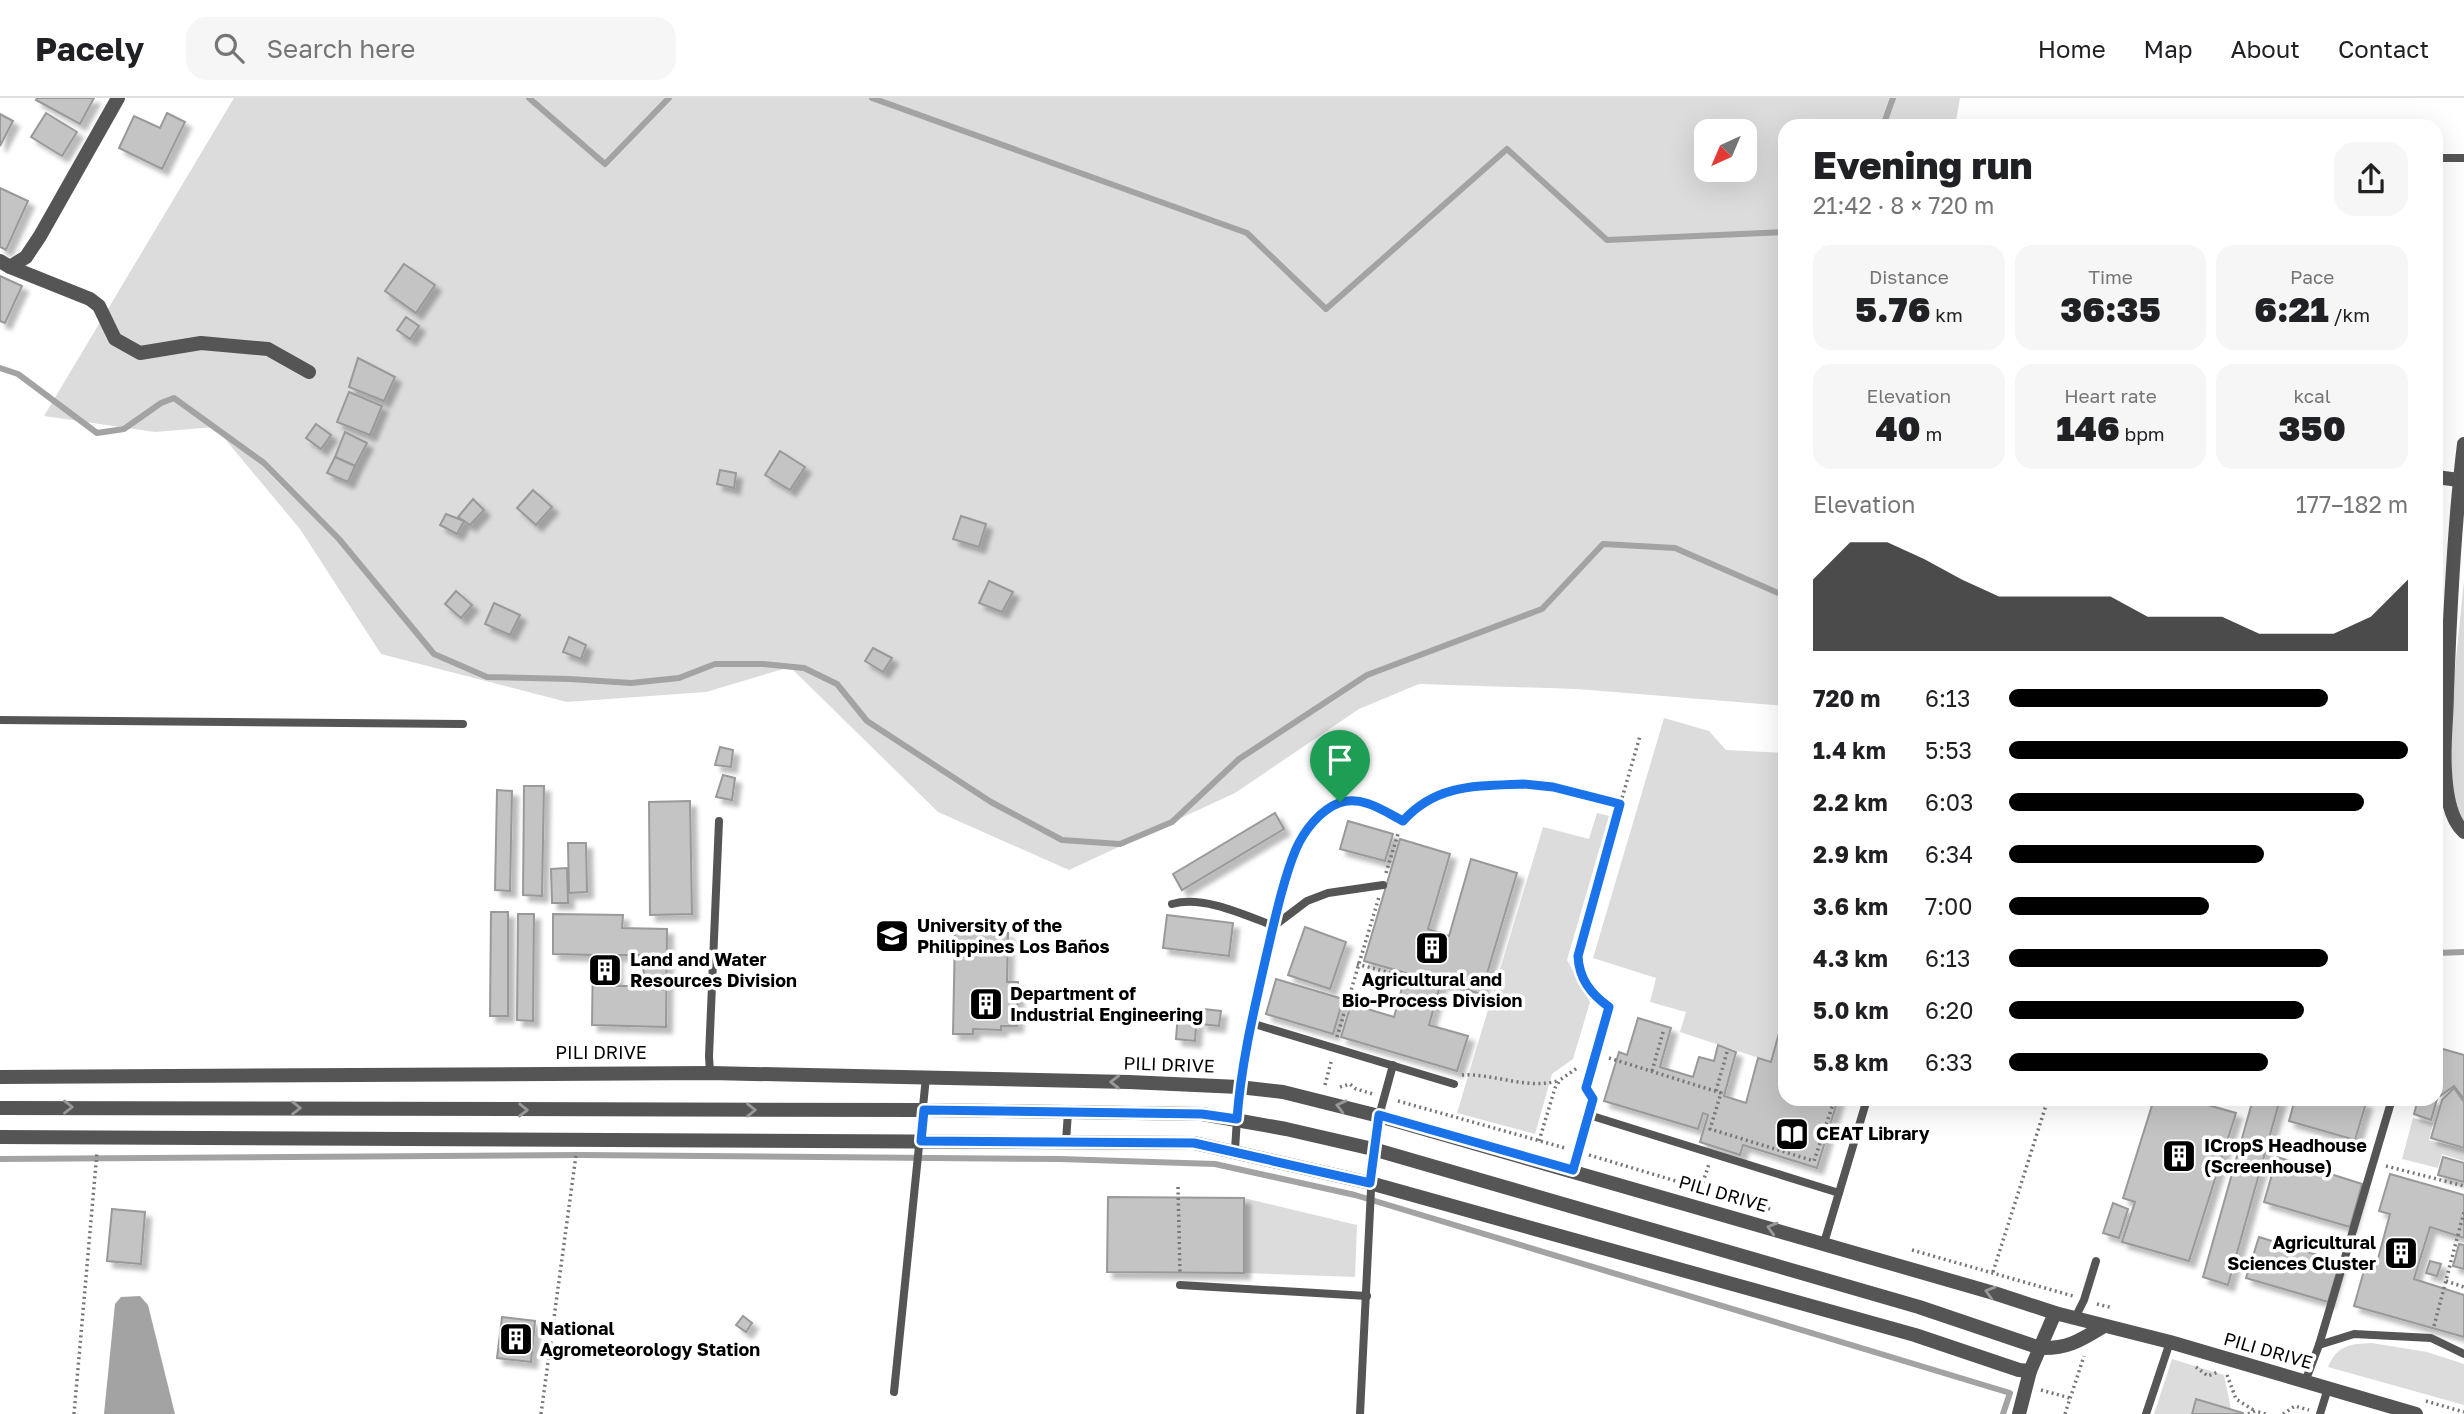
<!DOCTYPE html>
<meta charset="utf-8">
<style>
body{margin:0;font-family:"Golos Text",sans-serif;background:#f6f6f6;color:#202124;height:100vh;display:flex;flex-direction:column;font-size:26px;white-space:nowrap}
*{box-sizing:border-box;margin:0}
p{font-size:23px;color:#757577}
.icon{flex:none;width:38px;height:38px;fill:none;stroke:currentColor;stroke-width:2;stroke-linecap:round;stroke-linejoin:round}
.map{position:relative;flex:1;overflow:hidden}
.side{position:absolute;left:1778px;top:21px;width:665px;height:987px;display:flex;flex-direction:column;background:#fff;border-radius:21px;box-shadow:0 7px 28px #0002}
.side>*{flex:none}
.needle{width:46px;rotate:224deg}
.controls{position:absolute;left:1694px;top:21px;display:grid;gap:14px}
.controls a{display:grid;place-items:center;width:63px;height:63px;border-radius:14px;background:#fff;box-shadow:0 7px 28px #0002;font-size:35px}
.pin{position:absolute;display:grid;place-items:center;width:60px;height:60px;color:#fff;margin:-72px -30px;border-radius:50% 50% 50% 0;rotate:-45deg;box-shadow:0 0 7px #0007}
.pin .icon{rotate:45deg}
.round{display:grid;place-items:center;flex:none;width:74px;height:74px;border-radius:21px;background:#f6f6f6}
.summary{display:flex;align-items:center;justify-content:space-between;height:119px;padding:0 35px}
h1{font-size:38px;font-weight:800;line-height:52px}
.metrics{display:grid;grid-template-columns:repeat(3,1fr);gap:10px;height:119px;padding:7px 35px}
.metrics div{display:grid;align-content:center;border-radius:18px;background:#f6f6f6;text-align:center}
.metrics b{font-size:35px;font-weight:800}
.metrics small{font-size:19px;font-weight:400}
.metrics p{font-size:19px}
.chart{height:196px;padding:14px 35px}
.chart p{display:flex;justify-content:space-between}
.chart svg{width:100%;height:126px;margin-top:7px;fill:#000;opacity:.7}
ul{padding:0 35px;list-style:none;font-size:23px}
li{display:grid;grid-template-columns:112px 84px 1fr;align-items:center;height:52px}
li i{height:18px;border-radius:9px;background:#000}
header{display:flex;align-items:center;gap:42px;box-sizing:border-box;height:98px;padding:0 35px;background:#fff;border-bottom:2px solid #e0e0e0}
header strong{font-size:33px}
nav{display:flex;gap:38px;margin-inline-start:auto;font-size:24px}
.search{width:490px;height:63px;background:#f6f6f6;display:flex;align-items:center;gap:18px;box-sizing:border-box;padding:0 24px;border-radius:21px;color:#757577;font-size:26px}
.map>svg:first-child{display:block}
</style>
<header>
<strong>Pacely</strong>
<div class="search"><svg class="icon" aria-label="search" viewBox="0 0 24 24"><circle cx="10" cy="10" r="6"/><path d="M15 15l6 6"/></svg>Search here</div>
<nav><a>Home</a><a>Map</a><a>About</a><a>Contact</a></nav>
</header>
<div class="map">
<svg width="2464" height="1316" viewBox="0 0 2464 1316">
<defs>
<filter id="shadow"><feDropShadow dx="6" dy="6" stdDeviation="2" flood-color="#0004"/></filter>
</defs>
<rect width="100%" height="100%" fill="#fff"/>
<g fill="#dcdcdc" fill-rule="evenodd">
<path d="M234,0H1960L1955,28H1785V608L1577,591L1419,586L1359,611L1235,695L1069,772L938,714L790,569L706,594L567,604L381,556L300,431L215,329L155,334L44,318ZM1706,33H1745V72H1706Z"/>
<path d="M2464,483V724L2453,712L2448,640Z"/>
<path d="M1664,620L1709,633L1726,652L1785,655V937L1779,936L1771,964L1680,934L1686,914L1650,904L1656,880L1593,860Z"/>
<path d="M1597,715L1609,718L1567,862L1590,904L1573,961L1552,976L1535,1036L1457,1015L1543,729L1589,741Z"/>
<path d="M2413,1020L2433,1025L2429,1042L2464,1051V1063L2442,1056L2438,1070L2402,1061Z"/>
<path d="M1244,1100L1357,1127L1355,1179L1244,1175Z"/>
<path d="M2372,1245L2427,1254L2464,1266V1307L2328,1269C2337,1247 2350,1246 2372,1245Z"/>
<path d="M2172,1261L2224,1277L2231,1311L2196,1300L2191,1316H2154Z"/>
</g>
<path fill="#a3a3a3" d="M140,1198L148,1207L175,1316H104L115,1206L121,1199Z"/>
<g fill="none" stroke-linecap="round" stroke-linejoin="round">
<g stroke="#a3a3a3" stroke-width="6">
<path d="M529,0L605,66L669,0"/>
<path d="M872,0L1247,135L1326,211L1507,51L1607,142L1785,134"/>
<path d="M1883,28L1893,0"/>
<path d="M0,270L18,276L97,335L124,331L161,305L174,300L264,365L339,441L434,556L487,579L570,581L631,585L679,580L715,566H763L804,570L837,586L867,623L991,704L1062,742L1120,746L1172,724L1239,661L1367,577L1542,511L1603,446L1675,450L1785,498"/>
<path d="M2436,855L2464,854"/>
<path d="M0,1061L581,1057L1060,1061L1215,1066L1355,1097L2010,1295L2003,1316"/>
</g>
</g>
<g fill="#c4c4c4" stroke="#999" stroke-width="2" fill-rule="evenodd" filter="url(#shadow)">
<path d="M37,0H94L80,26L36,2Z"/>
<path d="M46,15L77,34L62,58L31,39Z"/>
<path d="M167,15L185,24L162,71L119,50L134,18L160,30Z"/>
<path d="M0,16L13,23L0,48Z"/>
<path d="M0,90L28,103L6,152L0,149Z"/>
<path d="M404,166L435,187L416,215L385,193Z"/>
<path d="M0,178L22,188L5,225L0,223Z"/>
<path d="M406,219L419,228L410,241L397,232Z"/>
<path d="M358,260L395,279L384,303L349,289Z"/>
<path d="M349,294L382,308L370,337L337,324Z"/>
<path d="M316,326L331,337L321,351L306,340Z"/>
<path d="M345,334L367,345L355,368L335,359Z"/>
<path d="M780,353L805,369L790,392L765,377Z"/>
<path d="M335,359L355,368L348,384L327,375Z"/>
<path d="M720,372L736,375L734,390L717,386Z"/>
<path d="M533,392L552,409L536,427L517,410Z"/>
<path d="M473,401L484,412L470,427L458,419Z"/>
<path d="M446,416L464,423L457,436L440,427Z"/>
<path d="M961,418L986,426L979,449L953,441Z"/>
<path d="M989,483L1013,494L1002,514L979,505Z"/>
<path d="M456,493L472,507L461,520L445,506Z"/>
<path d="M494,505L520,517L510,537L485,526Z"/>
<path d="M569,539L586,547L581,561L563,554Z"/>
<path d="M873,550L892,560L883,574L865,563Z"/>
<path d="M720,649L733,652L731,669L715,667Z"/>
<path d="M723,677L735,680L732,702L716,699Z"/>
<path d="M524,688H544L542,798L523,797Z"/>
<path d="M497,692L512,693L510,793L495,792Z"/>
<path d="M690,703L692,816L650,817L649,704Z"/>
<path d="M1275,715L1284,731L1182,792L1173,776Z"/>
<path d="M1348,723L1393,736L1385,763L1340,751Z"/>
<path d="M1400,741L1450,756L1428,831L1449,838L1471,761L1517,775L1481,896L1441,884L1429,927L1468,938L1457,973L1341,939L1351,906L1394,919L1406,875L1364,863Z"/>
<path d="M568,745H586L587,794L569,795Z"/>
<path d="M567,770L568,805H552L551,771Z"/>
<path d="M491,814H508V918H490Z"/>
<path d="M518,816H534L533,923L517,922Z"/>
<path d="M553,816L623,817L622,830L667,831L666,929L592,927L593,857L553,856ZM616,857H643L644,888H617Z"/>
<path d="M1167,817L1233,825L1229,858L1163,850Z"/>
<path d="M1305,829L1346,844L1330,891L1288,877Z"/>
<path d="M955,834L1008,835L1007,884H1018L1017,928H1001V932L973,931V936H953Z"/>
<path d="M1276,881L1343,901L1333,936L1266,916Z"/>
<path d="M1203,911L1221,913L1219,928L1201,926Z"/>
<path d="M1178,915L1197,916L1195,943L1176,941Z"/>
<path d="M1638,920L1671,930L1660,969L1693,979L1699,959L1714,963L1718,947L1736,954L1724,998L1746,1005L1758,960L1771,964L1779,935L1785,937V1001H1838L1817,1070L1743,1047L1740,1057L1700,1044L1708,1017L1703,1015L1698,1031L1604,1003L1619,954L1627,957Z"/>
<path d="M2436,949L2464,957V1001L2454,988L2440,998L2436,997Z"/>
<path d="M2454,990L2464,1004V1050L2431,1040L2442,1002Z"/>
<path d="M2154,1001H2187L2236,1015L2189,1163L2122,1144L2135,1104L2123,1100Z"/>
<path d="M2253,1001H2280L2228,1187L2203,1179Z"/>
<path d="M2295,1001H2353L2366,1005L2355,1042L2289,1023Z"/>
<path d="M2418,1001H2437L2431,1022L2414,1016Z"/>
<path d="M2277,1059L2362,1086L2350,1129L2264,1104Z"/>
<path d="M2443,1059L2464,1065V1084L2438,1077Z"/>
<path d="M2390,1076L2464,1097V1140L2430,1129L2414,1181L2464,1197V1239L2354,1208L2365,1169L2375,1172L2390,1116L2379,1113Z"/>
<path d="M1108,1099L1244,1100V1175L1107,1174Z"/>
<path d="M2113,1105L2128,1111L2119,1140L2103,1135Z"/>
<path d="M112,1111L145,1114L141,1166L107,1163Z"/>
<path d="M2259,1139L2340,1164L2328,1204L2246,1180Z"/>
<path d="M2459,1146L2464,1147V1171L2453,1168Z"/>
<path d="M2430,1163L2441,1166L2437,1178L2426,1175Z"/>
<path d="M743,1218L752,1225L746,1234L736,1227Z"/>
<path d="M502,1219L535,1223L531,1264L497,1260Z"/>
<path d="M2196,1301L2243,1315V1316H2192Z"/>
</g>
<g fill="none" stroke-linecap="round" stroke-linejoin="round">
<g stroke="#777" stroke-width="3.5" stroke-dasharray="2 3.5" stroke-linecap="butt">
<path d="M1411,714C1439,683 1513,683 1552,689C1575,693 1598,700 1621,706"/>
<path d="M1386,775L1398,736"/>
<path d="M1357,866L1405,879"/>
<path d="M1599,902C1583,887 1576,870 1579,849L1640,638"/>
<path d="M1337,939L1379,799"/>
<path d="M1609,960L1721,995L1710,1031L1814,1063L1834,1003"/>
<path d="M1128,965L1212,969"/>
<path d="M1652,973L1664,931"/>
<path d="M1462,977C1494,975 1529,993 1560,982"/>
<path d="M1325,987L1331,964"/>
<path d="M1340,989L1350,986L1356,991L1373,996"/>
<path d="M1716,993L1727,954"/>
<path d="M1398,1003L1565,1050"/>
<path d="M1539,1043L1555,990L1560,982L1577,970"/>
<path d="M1589,1057L1773,1112"/>
<path d="M2386,1068L2464,1088"/>
<path d="M1178,1089L1180,1175"/>
<path d="M1701,1090L1709,1066"/>
<path d="M1912,1152L2073,1198"/>
<path d="M1993,1174L2048,1001"/>
<path d="M2446,1183L2464,1189"/>
<path d="M2097,1206L2113,1210"/>
<path d="M2434,1228L2464,1114"/>
<path d="M2196,1269L2208,1278L2218,1274"/>
<path d="M2227,1277L2236,1301L2255,1313"/>
<path d="M2041,1292L2070,1300"/>
<path d="M2426,1303L2464,1314"/>
<path d="M74,1316L97,1054"/>
<path d="M541,1316L576,1057"/>
<path d="M2065,1316L2084,1258"/>
<path d="M2248,1316L2255,1313L2266,1316"/>
<path d="M2283,1316L2295,1308L2309,1312"/>
</g>
<g stroke="#555" stroke-width="8">
<path d="M2436,60H2464"/>
<path d="M0,622L463,626"/>
<path d="M1172,806C1203,797 1245,817 1274,828L1307,803L1328,795L1383,787"/>
<path d="M1251,925L1454,986"/>
<path d="M710,975L709,958L719,723"/>
<path d="M1589,1017L1839,1095"/>
<path d="M1066,1043L1068,1014"/>
<path d="M1235,1052L1239,989L1251,925L1274,828L1296,751L1308,730L1326,712L1340,704L1361,703L1403,723"/>
<path d="M1573,1072L1593,1001L1586,990L1609,909"/>
<path d="M1824,1145L1867,1001"/>
<path d="M1180,1187L1367,1198"/>
<path d="M2075,1220L2084,1202L2096,1163"/>
<path d="M2319,1247L2354,1236L2431,1240L2464,1256"/>
<path d="M2305,1284L2319,1247L2392,1001"/>
<path d="M894,1294L926,979"/>
<path d="M1360,1316L1373,1051L1379,1018L1393,967"/>
<path d="M2146,1316L2170,1244"/>
<path d="M2320,1316L2328,1290"/>
</g>
<g stroke="#555" stroke-width="14">
<path d="M0,163L10,169L26,159L40,138L118,0"/>
<path d="M10,169L90,201L99,208L115,241L140,255L201,245L268,251L309,274"/>
<path d="M2436,379L2459,382"/>
</g>
<g stroke="#555" stroke-width="14">
<path d="M2464,346C2454,427 2450,511 2447,593C2447,619 2443,647 2445,673C2446,693 2449,720 2464,734"/>
<path d="M0,979L710,975L1129,984L1239,989L1283,994L1379,1018L1997,1196L2055,1215L2170,1244L2416,1316"/>
<path d="M0,1010L924,1012L1202,1016L1286,1031L1373,1051L1919,1209L2040,1250C2068,1251 2081,1242 2104,1228"/>
<path d="M0,1039L1194,1045L1370,1085L1915,1237L2019,1272L2030,1273"/>
<path d="M2019,1316L2030,1273L2055,1215"/>
</g>
</g>
<defs><path id="oneway-chevron" d="M-2-3.5L2.5 0L-2 3.5" fill="none" stroke-width="1.6" stroke-linecap="round" stroke-linejoin="round" transform="scale(1.75)"/></defs>
<g stroke="#999">
<use href="#oneway-chevron" transform="translate(1115 984) rotate(-179)"/>
<use href="#oneway-chevron" transform="translate(1341 1008) rotate(-166)"/>
<use href="#oneway-chevron" transform="translate(68 1009)"/>
<use href="#oneway-chevron" transform="translate(296 1010)"/>
<use href="#oneway-chevron" transform="translate(523 1012) rotate(1)"/>
<use href="#oneway-chevron" transform="translate(751 1012)"/>
<use href="#oneway-chevron" transform="translate(1772 1130) rotate(-164)"/>
<use href="#oneway-chevron" transform="translate(1990 1194) rotate(-164)"/>
</g>
<g fill="none" stroke-linecap="round" stroke-linejoin="round">
<g stroke="#fff" stroke-width="14">
<path id="route" d="M1523,686L1553,689L1620,706L1578,858C1579,881 1591,896 1609,909L1586,990L1593,1001L1573,1072L1379,1017L1370,1085L1194,1045L921,1043L924,1012L1202,1016L1237,1021C1241,966 1254,912 1266,859C1274,825 1283,782 1296,751C1304,733 1320,712 1339,705C1362,697 1384,713 1403,723C1436,686 1476,688 1523,686Z"/>
</g>
<use href="#route" stroke="#1a73e8" stroke-width="9"/>
</g>
<defs>
<g id="university-square" transform="scale(1.75)"><rect x="-9" y="-9" width="18" height="18" rx="4" fill="#000" stroke="#fff"/><path d="M0-5L7-2L0 1L-7-2ZM-4 1L0 2.5L4 1V4Q0 6-4 4Z" fill="#fff"/></g>
<g id="building-square" transform="scale(1.75)"><rect x="-9" y="-9" width="18" height="18" rx="4" fill="#000" stroke="#fff"/><path d="M-4-6H4V6H1V3H-1V6H-4ZM-2.5-4.3h1.7v1.8h-1.7ZM.8-4.3h1.7v1.8H.8ZM-2.5-1h1.7V.8h-1.7ZM.8-1h1.7V.8H.8Z" fill="#fff"/></g>
<g id="library-square" transform="scale(1.75)"><rect x="-9" y="-9" width="18" height="18" rx="4" fill="#000" stroke="#fff"/><path d="M-6-4Q-3-5.5-.7-3.5V5Q-3 3-6 4ZM6-4Q3-5.5 .7-3.5V5Q3 3 6 4Z" fill="#fff"/></g>
</defs>
<g fill-rule="evenodd">
<use href="#university-square" x="892" y="838"/>
<use href="#building-square" x="1432" y="850"/>
<use href="#building-square" x="605" y="872"/>
<use href="#building-square" x="986" y="906"/>
<use href="#library-square" x="1792" y="1036"/>
<use href="#building-square" x="2179" y="1058"/>
<use href="#building-square" x="2401" y="1155"/>
<use href="#building-square" x="516" y="1241"/>
</g>
<g text-anchor="middle" stroke-width="7" stroke-linejoin="round" paint-order="stroke">
<g font-size="18" font-weight="bold" fill="#000" stroke="#fff" text-anchor="start">
<text x="917" y="834">University of the<tspan x="917" dy="21">Philippines Los Baños</tspan></text>
<text x="630" y="868">Land and Water<tspan x="630" dy="21">Resources Division</tspan></text>
<text x="1432" y="888" text-anchor="middle">Agricultural and<tspan x="1432" dy="21">Bio-Process Division</tspan></text>
<text x="1010" y="902">Department of<tspan x="1010" dy="21">Industrial Engineering</tspan></text>
<text x="1816" y="1042">CEAT Library</text>
<text x="2204" y="1054">ICropS Headhouse<tspan x="2204" dy="21">(Screenhouse)</tspan></text>
<text x="2376" y="1151" text-anchor="end">Agricultural<tspan x="2376" dy="21">Sciences Cluster</tspan></text>
<text x="540" y="1237">National<tspan x="540" dy="21">Agrometeorology Station</tspan></text>
</g>
<g font-size="18" fill="#000" stroke="#fff">
<text x="601" y="961">PILI DRIVE</text>
<text transform="translate(1169 967) rotate(2)" y="6">PILI DRIVE</text>
<text transform="translate(1723 1096) rotate(16)" y="6">PILI DRIVE</text>
<text transform="translate(2268 1253) rotate(16)" y="6">PILI DRIVE</text>
</g>
</g>
</svg>
<div class="controls">
<a><svg class="needle" viewBox="-14 -14 28 28"><path d="M0-13l5 13h-10z" fill="#e53935"/><path d="M0 13l5-13h-10z" fill="#757577"/></svg></a>
</div>
<div class="pin" style="left:1340px;top:704px;background:#1e9e55"><svg class="icon" aria-label="arrive" viewBox="0 0 24 24"><path d="M6 21V4h12l-3 4 3 4H6"/></svg></div>
<section class="side">
<div class="summary"><div><h1>Evening run</h1><p>21:42 · 8 × 720 m</p></div><a class="round"><svg class="icon" aria-label="share" viewBox="0 0 24 24"><path d="M12 15V3M7 8l5-5 5 5M5 13v7h14v-7"/></svg></a></div>
<div class="metrics">
<div><p>Distance</p><b>5.76<small> km</small></b></div>
<div><p>Time</p><b>36:35</b></div>
<div><p>Pace</p><b>6:21<small> /km</small></b></div>
</div>
<div class="metrics">
<div><p>Elevation</p><b>40<small> m</small></b></div>
<div><p>Heart rate</p><b>146<small> bpm</small></b></div>
<div><p>kcal</p><b>350</b></div>
</div>
<div class="chart"><p><span>Elevation</span>177–182 m</p>
<svg viewBox="0 0 160 44" preserveAspectRatio="none"><path d="M0 44V19L10 6L20 6L30 12L40 19L50 25L60 25L70 25L80 25L90 32L100 32L110 32L120 38L130 38L140 38L150 32L160 19V44z"/></svg>
</div>
<ul>
<li><b>720 m</b>6:13<i style="width:80%"></i></li>
<li><b>1.4 km</b>5:53<i style="width:100%"></i></li>
<li><b>2.2 km</b>6:03<i style="width:89%"></i></li>
<li><b>2.9 km</b>6:34<i style="width:64%"></i></li>
<li><b>3.6 km</b>7:00<i style="width:50%"></i></li>
<li><b>4.3 km</b>6:13<i style="width:80%"></i></li>
<li><b>5.0 km</b>6:20<i style="width:74%"></i></li>
<li><b>5.8 km</b>6:33<i style="width:65%"></i></li>
</ul>
</section>
</div>
